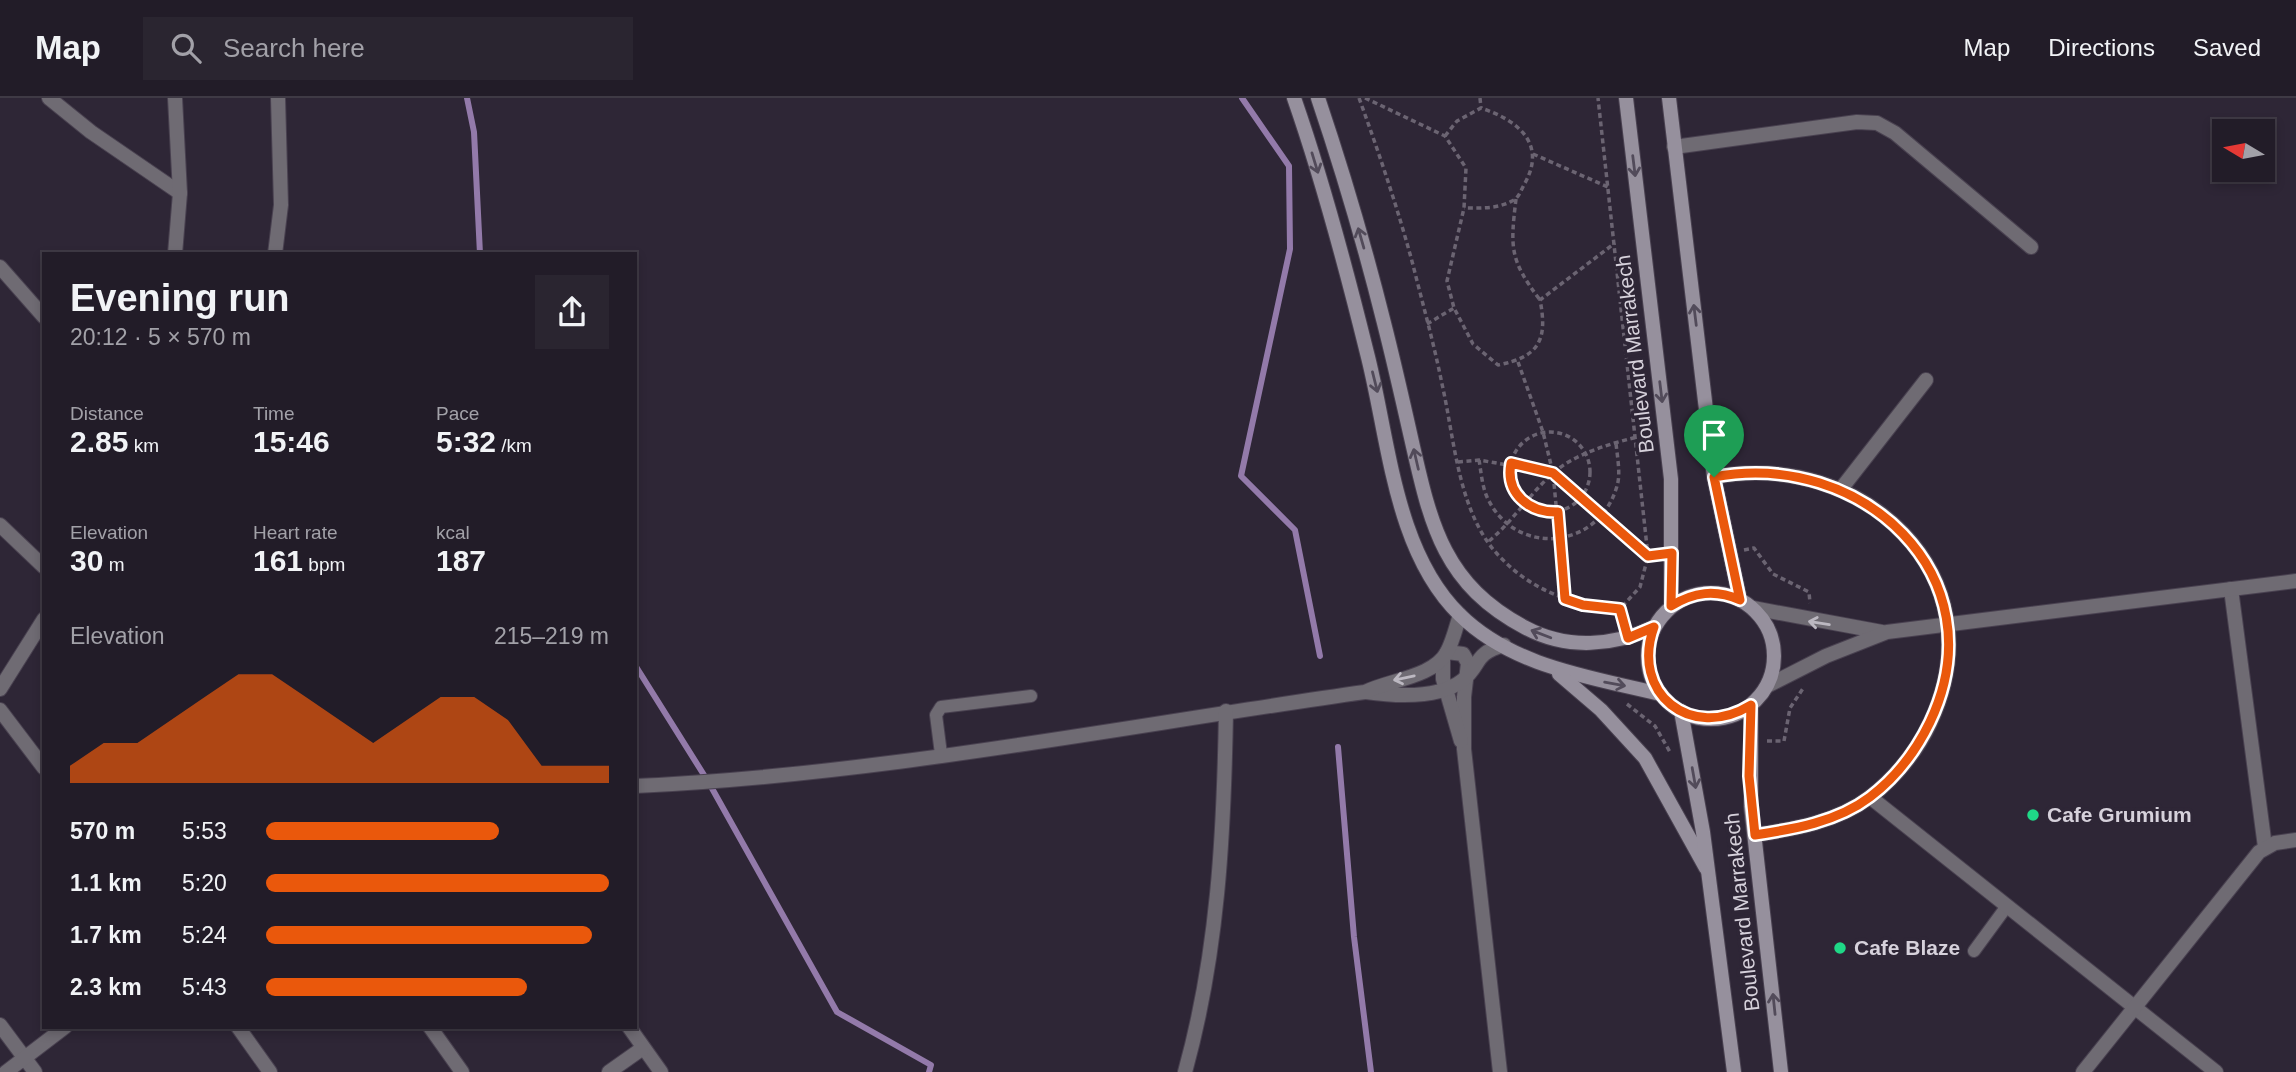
<!DOCTYPE html>
<meta charset="utf-8">
<style>
body{margin:0;font-family:Arial,sans-serif;background:#2a2530;color:#f1f3f6;height:100vh;display:flex;flex-direction:column;font-size:26px;white-space:nowrap}
*{box-sizing:border-box;margin:0}
p{font-size:23px;color:#a2a1a8}
.icon{flex:none;width:38px;height:38px;fill:none;stroke:currentColor;stroke-width:2;stroke-linecap:round;stroke-linejoin:round}
.map{position:relative;flex:1;overflow:hidden}
.details{position:absolute;left:42px;top:154px;width:595px;height:777px;display:flex;flex-direction:column;background:#221c28;border-radius:0px;box-shadow:0 4px 10px #0003,0 0 0 2px #3f3a45}
.details>*{flex:none}
.needle{width:46px;rotate:280deg}
.buttons{position:absolute;left:2212px;top:21px;display:grid;gap:14px}
.buttons a{display:grid;place-items:center;width:63px;height:63px;border-radius:0px;background:#221c28;box-shadow:0 4px 10px #0003,0 0 0 2px #3f3a45;font-size:35px}
.pin{position:absolute;display:grid;place-items:center;width:60px;height:60px;color:#fff;margin:-72px -30px;border-radius:50% 50% 50% 0;rotate:-45deg;box-shadow:0 0 7px #0007}
.pin .icon{rotate:45deg}
.round{display:grid;place-items:center;flex:none;width:74px;height:74px;border-radius:0px;background:#2a2530}
.headline{display:flex;align-items:center;justify-content:space-between;height:119px;padding:0 28px}
h1{font-size:38px;font-weight:700;line-height:52px}
.stats{display:grid;grid-template-columns:repeat(3,1fr);gap:10px;height:119px;padding:7px 28px}
.stats div{display:grid;align-content:center}
.stats b{font-size:30px;font-weight:700}
.stats small{font-size:19px;font-weight:400}
.stats p{font-size:19px}
.chart{height:196px;padding:14px 28px}
.chart p{display:flex;justify-content:space-between}
.chart svg{width:100%;height:126px;margin-top:7px;fill:#ea580c;opacity:.7}
ul{padding:0 28px;list-style:none;font-size:23px}
li{display:grid;grid-template-columns:112px 84px 1fr;align-items:center;height:52px}
li i{height:18px;border-radius:9px;background:#ea580c}
header{display:flex;align-items:center;gap:42px;box-sizing:border-box;height:98px;padding:0 35px;background:#221c28;border-bottom:2px solid #3f3a45}
header strong{font-size:33px}
nav{display:flex;gap:38px;margin-inline-start:auto;font-size:24px}
.search{width:490px;height:63px;background:#2a2530;display:flex;align-items:center;gap:18px;box-sizing:border-box;padding:0 24px;border-radius:0px;color:#a2a1a8;font-size:26px}
.map>svg:first-child{display:block}
</style>
<header>
<strong>Map</strong>
<div class="search"><svg class="icon" aria-label="search" viewBox="0 0 24 24"><circle cx="10" cy="10" r="6"/><path d="M15 15l6 6"/></svg>Search here</div>
<nav><a>Map</a><a>Directions</a><a>Saved</a></nav>
</header>
<div class="map">
<svg width="2296" height="974" viewBox="0 0 2296 974">
<rect width="100%" height="100%" fill="#2e2636"/>
<g fill="none" stroke-linecap="round" stroke-linejoin="round">
<g stroke="#937aaa" stroke-width="6">
<path d="M467,0L474,34L480,156"/>
<path d="M1242,0L1289,68L1290,151L1241,378L1295,432L1320,558"/>
<path d="M635,567L709,685L837,914L931,967L929,974"/>
<path d="M1338,649L1354,839L1371,974"/>
</g>
<g stroke="#494150" stroke-width="14">
<g id="lane">
<path d="M941,656L936,617L941,609L1031,598"/>
<path d="M1974,853L2007,808"/>
</g>
</g>
<g stroke="#494150" stroke-width="16">
<g id="street">
<path d="M49,0L91,34L180,95"/>
<path d="M1674,49L1857,24L1877,25L1895,35L2031,149"/>
<path d="M175,156L180,95L175,0"/>
<path d="M275,156L281,107L278,0"/>
<path d="M0,169L44,219"/>
<path d="M1714,379C1861,351 2000,476 1930,625C1917,653 1895,680 1870,699C1837,724 1794,731 1755,737"/>
<path d="M1841,391L1926,282"/>
<path d="M0,427L44,469"/>
<path d="M2231,491L2265,749"/>
<path d="M1753,510L1882,534"/>
<path d="M1447,554L1463,556L1468,565L1464,599V651L1500,974"/>
<path d="M1443,561V581L1461,643"/>
<path d="M1767,588L1826,558L1887,534L2296,483"/>
<path d="M0,591L44,521"/>
<path d="M1366,594C1394,598 1439,601 1463,582C1482,566 1473,556 1504,547"/>
<path d="M0,612L44,670"/>
<path d="M635,688C880,677 1123,628 1365,594C1389,582 1434,579 1447,554C1453,543 1456,529 1460,517"/>
<path d="M1870,699L2216,974"/>
<path d="M0,927L35,974"/>
<path d="M238,929L270,974"/>
<path d="M430,929L462,974"/>
<path d="M629,929L661,974"/>
<path d="M6,974L65,929"/>
<path d="M609,974L643,950"/>
<path d="M1185,974C1218,855 1224,736 1226,613"/>
<path d="M2083,974L2259,754L2275,745L2296,742"/>
</g>
</g>
<g stroke="#494150" stroke-width="16">
<g id="secondary">
<path d="M1294,0C1323,83 1346,170 1367,255C1389,340 1394,453 1460,517C1513,569 1591,579 1660,596"/>
<path d="M1318,0C1343,74 1365,149 1384,225C1394,264 1403,304 1412,344C1431,428 1444,487 1526,530C1567,552 1614,548 1654,529"/>
<path d="M1626,0L1671,381V508"/>
<path d="M1669,0L1714,379L1740,502"/>
<circle cx="1711" cy="558" r="63"/>
<path d="M1559,576L1601,612L1645,660L1706,770"/>
<path d="M1751,607V708L1781,974"/>
<path d="M1681,613L1703,734L1734,974"/>
</g>
</g>
<g stroke="#6b6472" stroke-width="3.5" stroke-dasharray="5 3.5" stroke-linecap="butt">
<path d="M1359,0C1379,55 1398,111 1413,167C1423,207 1434,246 1442,286C1455,343 1458,417 1501,460C1535,495 1573,506 1620,511"/>
<path d="M1365,0L1445,38L1466,70L1464,110L1447,183L1454,210L1473,246L1498,267C1539,259 1548,242 1540,202L1615,145"/>
<path d="M1480,0L1481,10"/>
<path d="M1445,38L1457,23L1481,10C1517,22 1547,45 1525,85C1521,92 1519,100 1512,103C1497,111 1481,110 1464,110"/>
<path d="M1533,56L1608,89"/>
<path d="M1516,101C1510,151 1510,162 1540,202"/>
<path d="M1427,226L1454,210"/>
<path d="M1518,264L1543,334L1553,375L1565,501"/>
<circle cx="1550" cy="374" r="40"/>
<path d="M1479,362C1481,373 1482,388 1487,399C1515,460 1599,452 1617,388C1621,376 1617,357 1616,345"/>
<path d="M1458,364L1479,362L1553,375L1648,458L1598,0"/>
<path d="M1489,443C1513,423 1529,397 1552,376C1574,356 1609,346 1637,339"/>
<path d="M1744,452L1754,450L1773,476L1809,494L1810,505"/>
<path d="M1624,524L1620,511L1640,489L1648,458"/>
<path d="M1627,606L1655,628L1670,654"/>
<path d="M1767,643H1784L1790,610L1804,589"/>
</g>
<use href="#lane" stroke="#6f6b73" stroke-width="12"/>
<use href="#street" stroke="#6f6b73" stroke-width="14"/>
<use href="#secondary" stroke="#96909d" stroke-width="14"/>
</g>
<defs><path id="oneway-shaft" d="M-6 0H5M1.5-3L5.5 0L1.5 3" fill="none" stroke-width="1.6" stroke-linecap="round" stroke-linejoin="round" transform="scale(1.75)"/></defs>
<g stroke="#524b5a">
<use href="#oneway-shaft" transform="translate(1315 65) rotate(73)"/>
<use href="#oneway-shaft" transform="translate(1634 68) rotate(83)"/>
<use href="#oneway-shaft" transform="translate(1361 140) rotate(-106)"/>
<use href="#oneway-shaft" transform="translate(1695 217) rotate(-97)"/>
<use href="#oneway-shaft" transform="translate(1375 284) rotate(76)"/>
<use href="#oneway-shaft" transform="translate(1661 294) rotate(83)"/>
<use href="#oneway-shaft" transform="translate(1416 361) rotate(-103)"/>
<use href="#oneway-shaft" transform="translate(1541 536) rotate(-159)"/>
<use href="#oneway-shaft" transform="translate(1615 586) rotate(10)"/>
<use href="#oneway-shaft" transform="translate(1694 680) rotate(80)"/>
<use href="#oneway-shaft" transform="translate(1774 906) rotate(-96)"/>
</g>
<g stroke="#bcb8c1">
<use href="#oneway-shaft" transform="translate(1819 525) rotate(-171)"/>
<use href="#oneway-shaft" transform="translate(1404 580) rotate(168)"/>
</g>
<g fill="none" stroke-linecap="round" stroke-linejoin="round">
<g stroke="#fff" stroke-width="14">
<path id="route" d="M1511,365L1553,375L1648,458L1672,455L1671,508C1694,494 1715,491 1740,502L1714,379C1860,351 2000,477 1930,624C1916,653 1895,680 1870,699C1837,724 1794,731 1755,737L1749,678L1751,607C1691,644 1630,595 1654,529L1628,540L1620,511L1583,507L1565,501L1558,414C1530,415 1505,396 1511,365Z"/>
</g>
<use href="#route" stroke="#ea580c" stroke-width="9"/>
</g>
<g fill="#1fd887" stroke="#2e2636" stroke-width="2.5">
<circle cx="2033" cy="717" r="7"/>
<circle cx="1840" cy="850" r="7"/>
</g>
<g text-anchor="middle" stroke-width="7" stroke-linejoin="round" paint-order="stroke">
<g font-size="21" fill="#d6d1db" stroke="#2e2636">
<text transform="translate(1635 256) rotate(-97)" y="7">Boulevard Marrakech</text>
<text transform="translate(1742 814) rotate(-96)" y="7">Boulevard Marrakech</text>
</g>
<g font-size="21" font-weight="bold" fill="#d6d1db" stroke="#2e2636" text-anchor="start">
<text x="2047" y="724">Cafe Grumium</text>
<text x="1854" y="857">Cafe Blaze</text>
</g>
</g>
</svg>
<div class="buttons">
<a><svg class="needle" viewBox="-14 -14 28 28"><path d="M0-13l5 13h-10z" fill="#e53935"/><path d="M0 13l5-13h-10z" fill="#a2a1a8"/></svg></a>
</div>
<div class="pin" style="left:1714px;top:379px;background:#1e9e55"><svg class="icon" aria-label="arrive" viewBox="0 0 24 24"><path d="M6 21V4h12l-3 4 3 4H6"/></svg></div>
<section class="details">
<div class="headline"><div><h1>Evening run</h1><p>20:12 · 5 × 570 m</p></div><a class="round"><svg class="icon" aria-label="share" viewBox="0 0 24 24"><path d="M12 15V3M7 8l5-5 5 5M5 13v7h14v-7"/></svg></a></div>
<div class="stats">
<div><p>Distance</p><b>2.85<small> km</small></b></div>
<div><p>Time</p><b>15:46</b></div>
<div><p>Pace</p><b>5:32<small> /km</small></b></div>
</div>
<div class="stats">
<div><p>Elevation</p><b>30<small> m</small></b></div>
<div><p>Heart rate</p><b>161<small> bpm</small></b></div>
<div><p>kcal</p><b>187</b></div>
</div>
<div class="chart"><p><span>Elevation</span>215–219 m</p>
<svg viewBox="0 0 160 44" preserveAspectRatio="none"><path d="M0 44V38L10 30L20 30L30 22L40 14L50 6L60 6L70 14L80 22L90 30L100 22L110 14L120 14L130 22L140 38L150 38L160 38V44z"/></svg>
</div>
<ul>
<li><b>570 m</b>5:53<i style="width:68%"></i></li>
<li><b>1.1 km</b>5:20<i style="width:100%"></i></li>
<li><b>1.7 km</b>5:24<i style="width:95%"></i></li>
<li><b>2.3 km</b>5:43<i style="width:76%"></i></li>
</ul>
</section>
</div>
